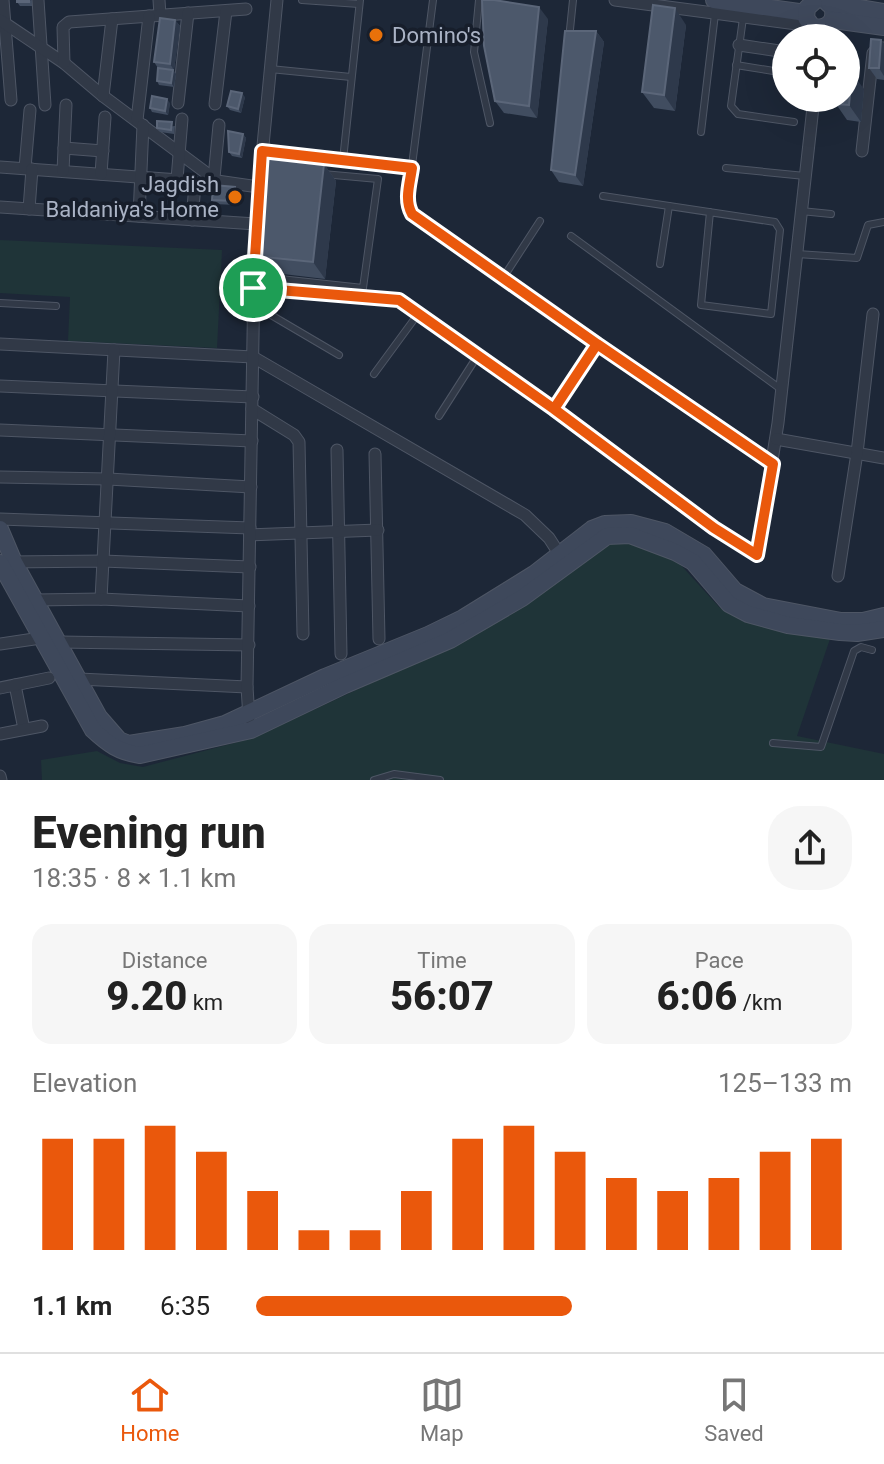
<!DOCTYPE html>
<meta charset="utf-8">
<style>
body{margin:0;font-family:Roboto,sans-serif;background:#f6f6f6;color:#222;height:100vh;display:flex;flex-direction:column;font-size:30px;white-space:nowrap}
*{box-sizing:border-box;margin:0}
p{font-size:26px;color:#767676}
.icon{flex:none;width:44px;height:44px;fill:none;stroke:currentColor;stroke-width:2;stroke-linecap:round;stroke-linejoin:round}
.map{position:relative;height:780px;overflow:hidden}
.panel{display:flex;flex-direction:column;background:#fff;flex:1}
.panel>*{flex:none}
.buttons{position:absolute;left:772px;top:24px;display:grid;gap:16px}
.buttons a{display:grid;place-items:center;width:88px;height:88px;border-radius:50%;background:#fff;box-shadow:0 8px 32px #0002;font-size:40px}
.pin{position:absolute;display:grid;place-items:center;width:68px;height:68px;color:#fff;margin:-34px;border:4px solid #fff;border-radius:50%;box-shadow:0 2px 8px #0007}
.round{display:grid;place-items:center;flex:none;width:84px;height:84px;border-radius:32px;background:#f6f6f6}
.summary{display:flex;align-items:center;justify-content:space-between;height:136px;padding:0 32px}
h1{font-size:44px;font-weight:800;line-height:60px}
.figures{display:grid;grid-template-columns:repeat(3,1fr);gap:12px;height:136px;padding:8px 32px}
.figures div{display:grid;align-content:center;border-radius:20px;background:#f6f6f6;text-align:center}
.figures b{font-size:40px;font-weight:800}
.figures small{font-size:22px;font-weight:400}
.figures p{font-size:22px}
.chart{height:224px;padding:16px 32px}
.chart p{display:flex;justify-content:space-between}
.chart svg{width:100%;height:144px;margin-top:8px;stroke:#ea580c;stroke-width:6}
ul{padding:0 32px;list-style:none;font-size:26px}
li{display:grid;grid-template-columns:128px 96px 1fr;align-items:center;height:60px}
li i{height:20px;border-radius:10px;background:#ea580c}
.tabs{display:flex;justify-content:space-around;align-items:center;height:112px;border-top:2px solid #e0e0e0;background:#fff;font-size:22px;color:#767676}
.tabs a{display:grid;justify-items:center;gap:4px}
.tabs .selected{color:#ea580c}
.map>svg:first-child{display:block}
</style>
<div class="map">
<svg width="884" height="780" viewBox="0 0 884 780">
<rect width="100%" height="100%" fill="#1d2737"/>
<g fill="#1f3438">
<path d="M0,240L222,250L217,348L68,341L70,297L0,293Z"/>
<path d="M633,542L679,563L719,607L744,622L831,636L797,736L884,754V780H42L41,760L97,751L120,763L143,767L253,738L455,644L611,544Z"/>
</g>
<g fill="none" stroke-linecap="round" stroke-linejoin="round">
<g stroke="#4e5665" stroke-width="8">
<g id="lane">
<path d="M302,0L359,4"/>
<path d="M433,0L408,197V207L412,214L770,462"/>
<path d="M479,0L474,52L490,123"/>
<path d="M743,18L731,106L738,114L794,122"/>
<path d="M569,39L573,0"/>
<path d="M736,65L786,73"/>
<path d="M270,69L351,77"/>
<path d="M701,132L715,14"/>
<path d="M262,151L412,168"/>
<path d="M343,160L360,0"/>
<path d="M726,168L805,176"/>
<path d="M603,196L775,222L780,230L771,314L701,305L710,212"/>
<path d="M801,211L831,214"/>
<path d="M571,236L782,390"/>
<path d="M797,254L857,258L868,225L884,222"/>
<path d="M660,264L669,206"/>
<path d="M503,278L540,221"/>
<path d="M254,279L263,281L271,278L363,288L378,179L323,174"/>
<path d="M0,303L56,306"/>
<path d="M254,305L339,355"/>
<path d="M374,374L418,314"/>
<path d="M554,409L597,344"/>
<path d="M439,416L478,355"/>
<path d="M773,743L821,747L854,651L861,647L872,650"/>
<path d="M374,780L394,774L440,780"/>
</g>
</g>
<g stroke="#4e5665" stroke-width="13">
<g id="street">
<path d="M3,0L11,100"/>
<path d="M38,0L45,105"/>
<path d="M159,0L160,15"/>
<path d="M615,0L812,26"/>
<path d="M0,20L64,63L103,96L217,181L259,187"/>
<path d="M739,45L786,52"/>
<path d="M64,63L63,27L69,22L246,9"/>
<path d="M103,96L112,19"/>
<path d="M178,103L188,13"/>
<path d="M215,104L226,11"/>
<path d="M137,120L149,16"/>
<path d="M64,148L103,151"/>
<path d="M862,151L873,53L878,48H884"/>
<path d="M0,167L193,181L195,184L192,220"/>
<path d="M25,168L30,110"/>
<path d="M63,171L66,105"/>
<path d="M101,174L105,117"/>
<path d="M214,178L219,125"/>
<path d="M177,179L182,119"/>
<path d="M0,207L257,224"/>
<path d="M29,209L32,169"/>
<path d="M139,216L143,125"/>
<path d="M253,288L399,300L554,409L714,528L757,555L778,423L814,98"/>
<path d="M0,344L253,357L525,515L549,538L560,555"/>
<path d="M0,386L253,397"/>
<path d="M252,409L294,435L299,442L303,634"/>
<path d="M0,430L252,441"/>
<path d="M776,439L884,458"/>
<path d="M337,450L341,654"/>
<path d="M375,454L379,639"/>
<path d="M0,477L108,479L251,487"/>
<path d="M0,519L250,528"/>
<path d="M250,535L378,530"/>
<path d="M9,562L103,561L250,567"/>
<path d="M838,576L857,453L873,314"/>
<path d="M101,599L114,350"/>
<path d="M36,600L101,599L249,606"/>
<path d="M60,642L249,645"/>
<path d="M0,644L34,639"/>
<path d="M79,679L247,687"/>
<path d="M15,685L24,729"/>
<path d="M0,688L49,678"/>
<path d="M249,718L247,687L254,279L259,187L277,0"/>
<path d="M0,734L42,726"/>
<path d="M0,776L1,780"/>
</g>
</g>
<g stroke="#4e5665" stroke-width="18">
<g id="secondary">
<path d="M714,0L806,13"/>
<path d="M816,0L807,8L806,18L812,26C826,31 837,21 832,7L824,0"/>
<path d="M829,3L884,12"/>
<path d="M833,20L884,27"/>
<path d="M0,529L14,562L99,717L119,740L129,744L185,735L225,724L325,677L428,635L463,618L534,574L592,529L605,524L631,523L665,532L704,555L735,591L763,606L841,621H863L884,616"/>
<path d="M0,563L93,730C108,744 119,752 140,755L251,730L345,685L450,640L522,598L607,536L630,535L675,552L693,562L729,604L748,614L788,625L840,632L857,633L884,629"/>
</g>
</g>
<use href="#lane" stroke="#313947" stroke-width="6"/>
<use href="#street" stroke="#313947" stroke-width="11"/>
<use href="#secondary" stroke="#3e485b" stroke-width="16"/>
</g>
<g fill="#414d60">
<path d="M32,0V6H20L17,2Z"/>
<path d="M548,19L537,118L504,113L495,101Z"/>
<path d="M175,20L180,26L174,70H173L176,74L174,87L159,85L157,81L158,68L154,62Z"/>
<path d="M686,25L675,111L654,108L642,92Z"/>
<path d="M596,31L604,42L583,186L559,182L551,170Z"/>
<path d="M884,44V80L877,79L869,68Z"/>
<path d="M864,89L861,122L847,120L836,104Z"/>
<path d="M245,97L241,113L230,110L227,106Z"/>
<path d="M170,103L168,115L152,112L150,108Z"/>
<path d="M175,126L174,134L160,132L157,128Z"/>
<path d="M243,134L246,138L242,158L232,156L229,152Z"/>
<path d="M324,164L336,181L325,279L266,272L254,256Z"/>
<path d="M235,187L237,191L236,205L214,204L212,200Z"/>
</g>
<g fill="#2e394b">
<path d="M539,7L548,19L537,118L529,106Z"/>
<path d="M675,8L686,25L675,111L664,95Z"/>
<path d="M175,20L180,26L174,70L170,64Z"/>
<path d="M596,31L604,42L583,186L575,175Z"/>
<path d="M881,40L884,44V76L879,68Z"/>
<path d="M173,70L176,74L174,87L171,83Z"/>
<path d="M852,73L864,89L861,122L849,105Z"/>
<path d="M242,93L245,97L241,113L238,109Z"/>
<path d="M167,99L170,103L168,115L165,111Z"/>
<path d="M243,134L246,138L242,158L239,154Z"/>
<path d="M324,164L336,181L325,279L313,262Z"/>
<path d="M235,187L237,191L236,205L233,201Z"/>
</g>
<g fill="#4c586b" stroke="#5b6679" stroke-width="2">
<rect x="17" y="0" width="12" height="2"/>
<path d="M482,0H494L539,7L529,106L495,101L484,46Z"/>
<path d="M653,5L675,8L664,95L642,92Z"/>
<path d="M160,18L175,20L170,64L154,62Z"/>
<path d="M565,31H596L575,175L551,170Z"/>
<path d="M871,39L881,40L879,68H869Z"/>
<path d="M158,68L173,70L171,83L157,81Z"/>
<path d="M846,72L852,73L849,105L836,104V98H846Z"/>
<path d="M231,91L242,93L238,109L227,106Z"/>
<path d="M152,96L167,99L165,111L150,108Z"/>
<path d="M157,121L172,122L171,130L157,128Z"/>
<path d="M228,131L243,134L239,154L229,152Z"/>
<path d="M266,158L324,164L313,262L254,256Z"/>
<path d="M213,185L235,187L233,201L212,200Z"/>
</g>
<g fill="none" stroke-linecap="round" stroke-linejoin="round">
<g stroke="#fff" stroke-width="16">
<path id="route" d="M253,288L399,300L554,409L597,344L773,464L757,555L714,528L554,409L597,344L412,214C404,200 410,183 412,168L262,151L253,288"/>
</g>
<use href="#route" stroke="#ea580c" stroke-width="10"/>
</g>
<g fill="#e8710a" stroke="#171e2b" stroke-width="3">
<circle cx="376" cy="35" r="8"/>
<circle cx="235" cy="197" r="8"/>
</g>
<g text-anchor="middle" stroke-width="7" stroke-linejoin="round" paint-order="stroke">
<g font-size="22" fill="#aab3c5" stroke="#171e2b" text-anchor="start">
<text x="392" y="43">Domino's</text>
<text x="219" y="192" text-anchor="end">Jagdish<tspan x="219" dy="25">Baldaniya's Home</tspan></text>
</g>
</g>
</svg>
<div class="buttons">
<a><svg class="icon" aria-label="locate" viewBox="0 0 24 24"><circle cx="12" cy="12" r="6"/><path d="M12 2v4M12 18v4M2 12h4M18 12h4"/></svg></a>
</div>
<div class="pin" style="left:253px;top:288px;background:#1e9e55"><svg class="icon" aria-label="arrive" viewBox="0 0 24 24"><path d="M6 21V4h12l-3 4 3 4H6"/></svg></div>
</div>
<section class="panel">
<div class="summary"><div><h1>Evening run</h1><p>18:35 · 8 × 1.1 km</p></div><a class="round"><svg class="icon" aria-label="share" viewBox="0 0 24 24"><path d="M12 15V3M7 8l5-5 5 5M5 13v7h14v-7"/></svg></a></div>
<div class="figures">
<div><p>Distance</p><b>9.20<small> km</small></b></div>
<div><p>Time</p><b>56:07</b></div>
<div><p>Pace</p><b>6:06<small> /km</small></b></div>
</div>
<div class="chart"><p><span>Elevation</span>125–133 m</p>
<svg viewBox="0 0 160 44" preserveAspectRatio="none"><path d="M5 44V10M15 44V10M25 44V6M35 44V14M45 44V26M55 44V38M65 44V38M75 44V26M85 44V10M95 44V6M105 44V14M115 44V22M125 44V26M135 44V22M145 44V14M155 44V10"/></svg>
</div>
<ul>
<li><b>1.1 km</b>6:35<i style="width:53%"></i></li>
</ul>
</section>
<nav class="tabs">
<a class="selected"><svg class="icon" aria-label="home" viewBox="0 0 24 24"><path d="M3 11l9-7 9 7M6 9v11h12V9"/></svg>Home</a>
<a><svg class="icon" aria-label="map" viewBox="0 0 24 24"><path d="M3 6l6-2 6 2 6-2v14l-6 2-6-2-6 2zM9 4v14M15 6v14"/></svg>Map</a>
<a><svg class="icon" aria-label="saved" viewBox="0 0 24 24"><path d="M7 4h10v16l-5-4-5 4z"/></svg>Saved</a>
</nav>
